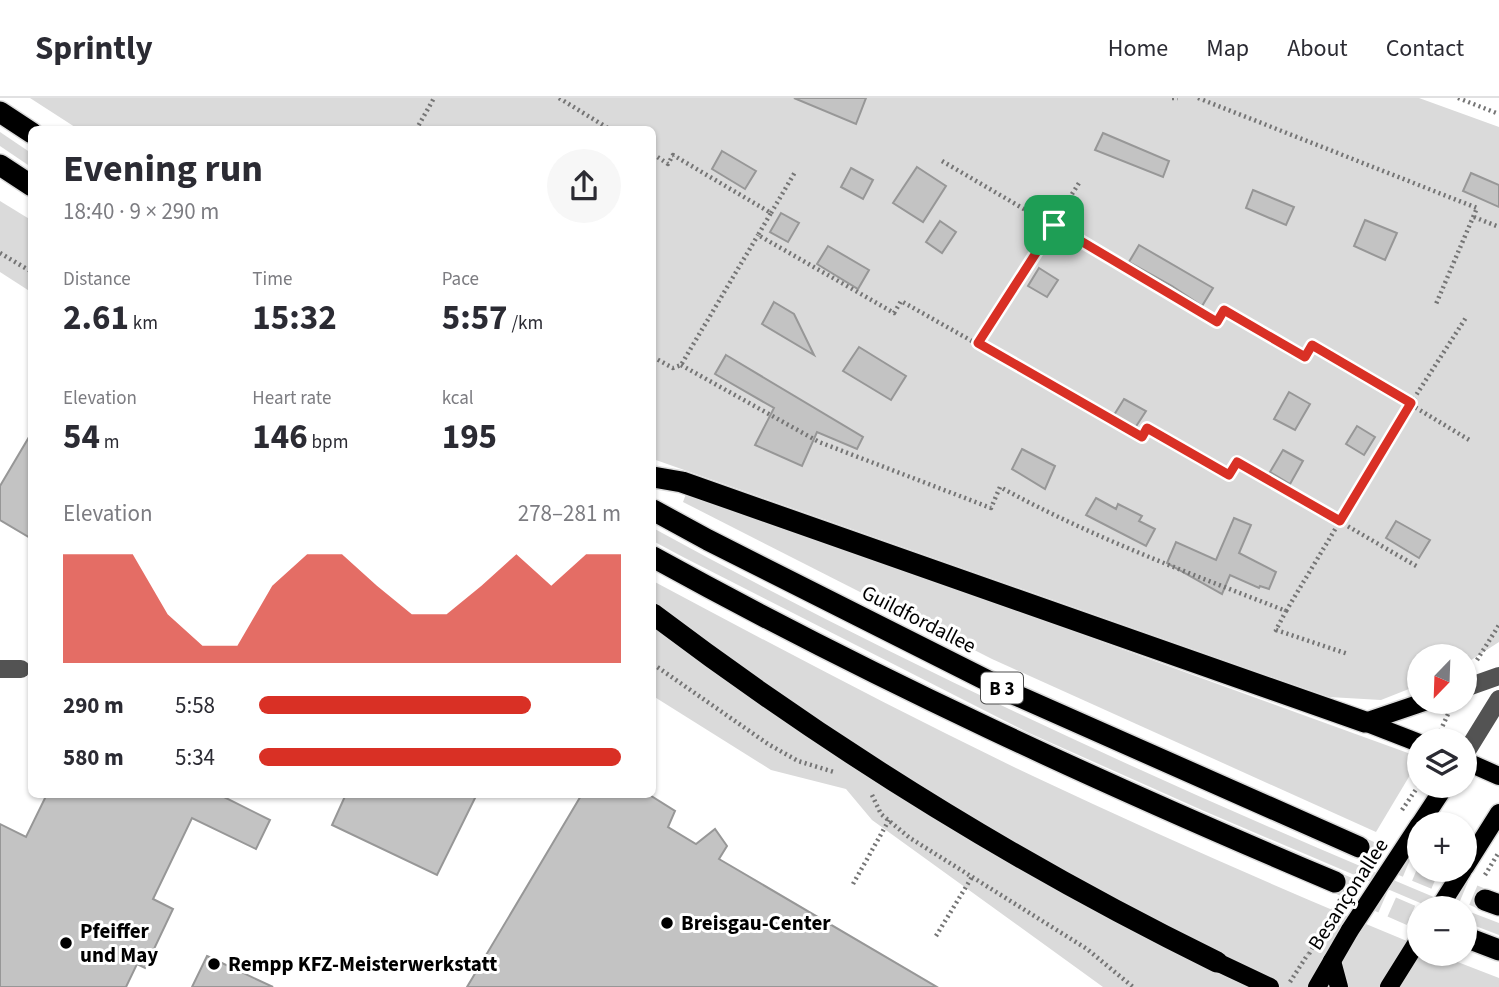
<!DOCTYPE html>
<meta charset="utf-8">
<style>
body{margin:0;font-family:"Source Sans 3",sans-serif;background:#f7f7f7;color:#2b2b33;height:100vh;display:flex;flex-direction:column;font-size:26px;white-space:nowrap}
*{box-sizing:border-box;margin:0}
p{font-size:23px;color:#7c7c81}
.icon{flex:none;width:38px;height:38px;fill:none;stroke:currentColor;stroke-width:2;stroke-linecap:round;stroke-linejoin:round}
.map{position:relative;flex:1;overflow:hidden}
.drawer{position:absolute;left:28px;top:28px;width:628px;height:672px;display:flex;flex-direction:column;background:#fff;border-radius:10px;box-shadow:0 2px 5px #0004}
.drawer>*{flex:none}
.needle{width:46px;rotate:203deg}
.controls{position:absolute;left:1407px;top:546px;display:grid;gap:14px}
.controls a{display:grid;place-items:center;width:70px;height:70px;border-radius:50%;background:#fff;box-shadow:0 2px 5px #0004;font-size:35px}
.pin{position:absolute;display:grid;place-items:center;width:60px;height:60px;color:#fff;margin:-30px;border-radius:14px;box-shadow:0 4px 10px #0006}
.round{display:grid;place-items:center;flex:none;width:74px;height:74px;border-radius:37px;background:#f7f7f7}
.headline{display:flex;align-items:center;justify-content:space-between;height:119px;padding:0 35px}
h1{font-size:38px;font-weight:700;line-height:52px}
.metrics{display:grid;grid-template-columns:repeat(3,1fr);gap:10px;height:119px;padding:7px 35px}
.metrics div{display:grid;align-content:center}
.metrics b{font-size:35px;font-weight:700}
.metrics small{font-size:19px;font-weight:400}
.metrics p{font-size:19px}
.chart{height:196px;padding:14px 35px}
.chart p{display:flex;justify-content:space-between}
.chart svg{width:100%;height:126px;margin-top:7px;fill:#d93025;opacity:.7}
ul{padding:0 35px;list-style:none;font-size:23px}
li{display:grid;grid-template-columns:112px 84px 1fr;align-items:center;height:52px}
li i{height:18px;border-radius:9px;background:#d93025}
header{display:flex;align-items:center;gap:42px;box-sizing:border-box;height:98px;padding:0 35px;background:#fff;border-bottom:2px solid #e1e1e2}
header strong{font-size:33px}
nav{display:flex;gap:38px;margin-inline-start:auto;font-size:24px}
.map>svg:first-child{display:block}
</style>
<header>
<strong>Sprintly</strong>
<nav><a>Home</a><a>Map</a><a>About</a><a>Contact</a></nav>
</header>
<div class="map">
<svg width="1499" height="889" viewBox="0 0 1499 889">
<rect width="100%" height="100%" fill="#fff"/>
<g fill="#dadada">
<path d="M30,0H1419L1499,29V544L1465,566V558H1419V587L1381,602L1329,599L653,361V32L78,31Z"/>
<path d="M0,34L31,55V69L0,48Z"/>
<path d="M0,103L31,122V194L0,174Z"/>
<path d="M686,396L1014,512L1419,659V662L1376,734L992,561L683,404Z"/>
<path d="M653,430C914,573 1185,696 1460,810H1432L1204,713L1029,635L683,459L653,443Z"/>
<path d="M653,483C779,550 906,618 1035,679C1162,739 1290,795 1419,848V856H1437L1499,880V889H1103L872,722L846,691L771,672L653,598Z"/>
<path d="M1465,812L1499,825V837L1465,824Z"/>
</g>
<g fill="#c3c3c3" stroke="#979797" stroke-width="2">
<path d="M794,0H866L856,26Z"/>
<path d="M1103,35L1169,63L1163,79L1095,52Z"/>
<path d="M722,53L756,73L745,91L712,71Z"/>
<path d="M917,69L946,88L923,124L893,105Z"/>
<path d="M851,70L873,82L863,101L841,89Z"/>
<path d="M1471,75L1499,87V109L1463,93Z"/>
<path d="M1253,92L1294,109L1286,127L1246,110Z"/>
<path d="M781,115L799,125L788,144L770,134Z"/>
<path d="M1365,122L1397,135L1385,162L1354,148Z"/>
<path d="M940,123L956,134L942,155L926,144Z"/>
<path d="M1139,147L1213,190L1202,208L1172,188L1129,164Z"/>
<path d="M828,148L869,172L858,191L817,166Z"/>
<path d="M1039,170L1058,182L1047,199L1028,188Z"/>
<path d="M774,204L794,216L814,257L762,226Z"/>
<path d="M859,249L906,278L891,302L843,273Z"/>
<path d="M726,257L863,339L857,351L817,334L802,368L755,347L774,310L715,276Z"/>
<path d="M1289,294L1310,306L1295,332L1274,321Z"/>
<path d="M1124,301L1146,313L1135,330L1114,317Z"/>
<path d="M1357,328L1375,339L1364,357L1346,346Z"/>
<path d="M32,334V441L0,422V388Z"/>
<path d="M1022,351L1055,368L1045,391L1012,371Z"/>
<path d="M1283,352L1303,363L1290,386L1270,374Z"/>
<path d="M1096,400L1116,411L1118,406L1142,418L1139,423L1155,431L1146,448L1086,417Z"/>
<path d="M1234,420L1251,427L1239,455L1276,474L1269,491L1260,488L1259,490L1230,477L1222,496L1167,465L1176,444L1216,462Z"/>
<path d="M1396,423L1430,442L1419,460L1386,440Z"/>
<path d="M47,696H218L270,722L256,751L192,720L153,801L173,811L145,870L137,866L126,889H0V726L26,739Z"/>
<path d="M346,696H477L437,777L332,727Z"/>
<path d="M582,696H648L675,713L668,729L696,746L715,731L727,748L719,761L937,889H467Z"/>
<path d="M207,858L273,889H192Z"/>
</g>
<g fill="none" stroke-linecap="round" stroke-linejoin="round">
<g stroke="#d9d9d9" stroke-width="21" stroke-dasharray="21 10" stroke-linecap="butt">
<path d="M1359,749L1485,802"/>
<path d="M1335,784L1419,821"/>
</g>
<g stroke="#dbdbdb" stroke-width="21">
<g id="major">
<path d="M1365,624L1424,604"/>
<path d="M1365,624L1419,645"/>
<path d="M1465,663L1499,678"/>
<path d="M1420,726L1445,688"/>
<path d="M1465,769L1499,715"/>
<path d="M1332,863L1339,889"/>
<path d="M1217,864L1270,889"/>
<path d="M1317,889L1350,832"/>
<path d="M1389,889L1419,841"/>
</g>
</g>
<g stroke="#dbdbdb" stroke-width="24">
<g id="highway">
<path d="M0,14L32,35"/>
<path d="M0,67L32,88"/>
<path d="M653,379L682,384L1365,624"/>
<path d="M653,412L708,442L1018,598L1359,749"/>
<path d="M653,459C874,581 1103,686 1335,784"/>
<path d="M653,516C829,649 1019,767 1217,864"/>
<path d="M1485,802L1499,807"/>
<path d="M1465,839L1499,852"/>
</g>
</g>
<g stroke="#757575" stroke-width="4.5" stroke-dasharray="2 3.5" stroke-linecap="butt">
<path d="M559,0L611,32"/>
<path d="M1172,0H1178"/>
<path d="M1198,0L1477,110L1436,206"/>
<path d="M1458,0L1499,16"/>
<path d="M416,32L434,0"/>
<path d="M653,56L668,66L673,57L771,115L758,137L894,215L901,203L1142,339L1147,330L1229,377L1237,364L1418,469"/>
<path d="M942,63L1217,224L1224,212L1305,259L1312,247L1471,343"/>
<path d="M771,115L795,74"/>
<path d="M1474,119L1499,129"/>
<path d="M0,155L32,174"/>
<path d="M978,245L1079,85"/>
<path d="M653,259L673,270L681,267L758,137"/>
<path d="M681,267L819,344L991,410L1000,389C1091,439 1189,475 1286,513L1276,532L1348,556"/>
<path d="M1286,513L1411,305L1467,218"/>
<path d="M1477,562L1499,527"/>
<path d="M653,566L768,646L798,663L834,674"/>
<path d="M1438,638L1453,605"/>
<path d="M872,697L881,716L910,740L1087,851L1133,889"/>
<path d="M853,786L889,722"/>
<path d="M936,838L972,779"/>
<path d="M1290,884L1308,856"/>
</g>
<g stroke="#535353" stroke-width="18">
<path d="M0,571H21"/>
<path d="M1465,590L1499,578"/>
<path d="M1465,656L1499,601"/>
</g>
<use href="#major" stroke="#000" stroke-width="18"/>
<use href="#highway" stroke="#000" stroke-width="21"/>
<g stroke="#dbdbdb" stroke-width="21" stroke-linecap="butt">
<g id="major-bridge">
<path d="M1439,810L1463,772"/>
<path d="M1350,832L1419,727"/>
</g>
</g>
<g stroke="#757575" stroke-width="4.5" stroke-dasharray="2 3.5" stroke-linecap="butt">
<path d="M1402,712L1419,687"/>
<path d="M1485,777L1499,754"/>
<path d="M1309,856L1334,811L1375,750"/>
</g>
<use href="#major-bridge" stroke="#000" stroke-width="18"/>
</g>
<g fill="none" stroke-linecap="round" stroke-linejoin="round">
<g stroke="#fff" stroke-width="14">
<path id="route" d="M1054,127L1217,224L1224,212L1305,259L1312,247L1411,305L1340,423L1237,364L1229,377L1147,330L1142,339L978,245Z"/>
</g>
<use href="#route" stroke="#d93025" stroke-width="9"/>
</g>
<g fill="#000" stroke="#fff" stroke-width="2.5">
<circle cx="667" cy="825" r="7"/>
<circle cx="66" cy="845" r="7"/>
<circle cx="214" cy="866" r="7"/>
</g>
<g text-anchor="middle" stroke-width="6" stroke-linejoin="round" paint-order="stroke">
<rect fill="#fff" stroke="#4c4c4c" stroke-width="2" x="981" y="574.5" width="42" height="31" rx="5"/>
<g font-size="19" font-weight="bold" fill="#000">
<text x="1002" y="597">B 3</text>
</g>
<g font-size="21" fill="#000" stroke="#fff">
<text transform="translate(919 521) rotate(27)" y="7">Guildfordallee</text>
<text transform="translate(1348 796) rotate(-57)" y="7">Besançonallee</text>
</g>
<g font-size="21" font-weight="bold" fill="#000" stroke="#fff" text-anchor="start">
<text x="681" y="832">Breisgau-Center</text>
<text x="80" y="840">Pfeiffer<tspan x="80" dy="24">und May</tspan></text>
<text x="228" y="873">Rempp KFZ-Meisterwerkstatt</text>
</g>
</g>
</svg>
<div class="controls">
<a><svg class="needle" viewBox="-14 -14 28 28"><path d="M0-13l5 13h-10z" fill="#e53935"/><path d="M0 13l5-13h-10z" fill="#7c7c81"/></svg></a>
<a><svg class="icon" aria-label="layers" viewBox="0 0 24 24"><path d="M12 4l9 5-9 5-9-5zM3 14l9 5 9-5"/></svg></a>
<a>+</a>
<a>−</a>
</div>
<div class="pin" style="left:1054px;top:127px;background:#1e9e55"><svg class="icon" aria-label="arrive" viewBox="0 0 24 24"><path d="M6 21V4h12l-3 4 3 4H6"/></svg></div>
<section class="drawer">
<div class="headline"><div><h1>Evening run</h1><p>18:40 · 9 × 290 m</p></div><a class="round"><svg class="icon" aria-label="share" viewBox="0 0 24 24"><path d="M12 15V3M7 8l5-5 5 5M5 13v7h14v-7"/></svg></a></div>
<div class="metrics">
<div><p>Distance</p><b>2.61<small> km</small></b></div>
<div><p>Time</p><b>15:32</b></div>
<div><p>Pace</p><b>5:57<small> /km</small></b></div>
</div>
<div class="metrics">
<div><p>Elevation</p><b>54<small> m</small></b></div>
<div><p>Heart rate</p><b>146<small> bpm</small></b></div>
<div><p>kcal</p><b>195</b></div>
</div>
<div class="chart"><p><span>Elevation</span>278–281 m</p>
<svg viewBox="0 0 160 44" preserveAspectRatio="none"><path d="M0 44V6L10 6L20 6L30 27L40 38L50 38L60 17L70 6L80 6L90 17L100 27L110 27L120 17L130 6L140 17L150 6L160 6V44z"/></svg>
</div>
<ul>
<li><b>290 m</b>5:58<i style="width:75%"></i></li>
<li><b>580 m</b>5:34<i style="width:100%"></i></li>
</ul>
</section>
</div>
